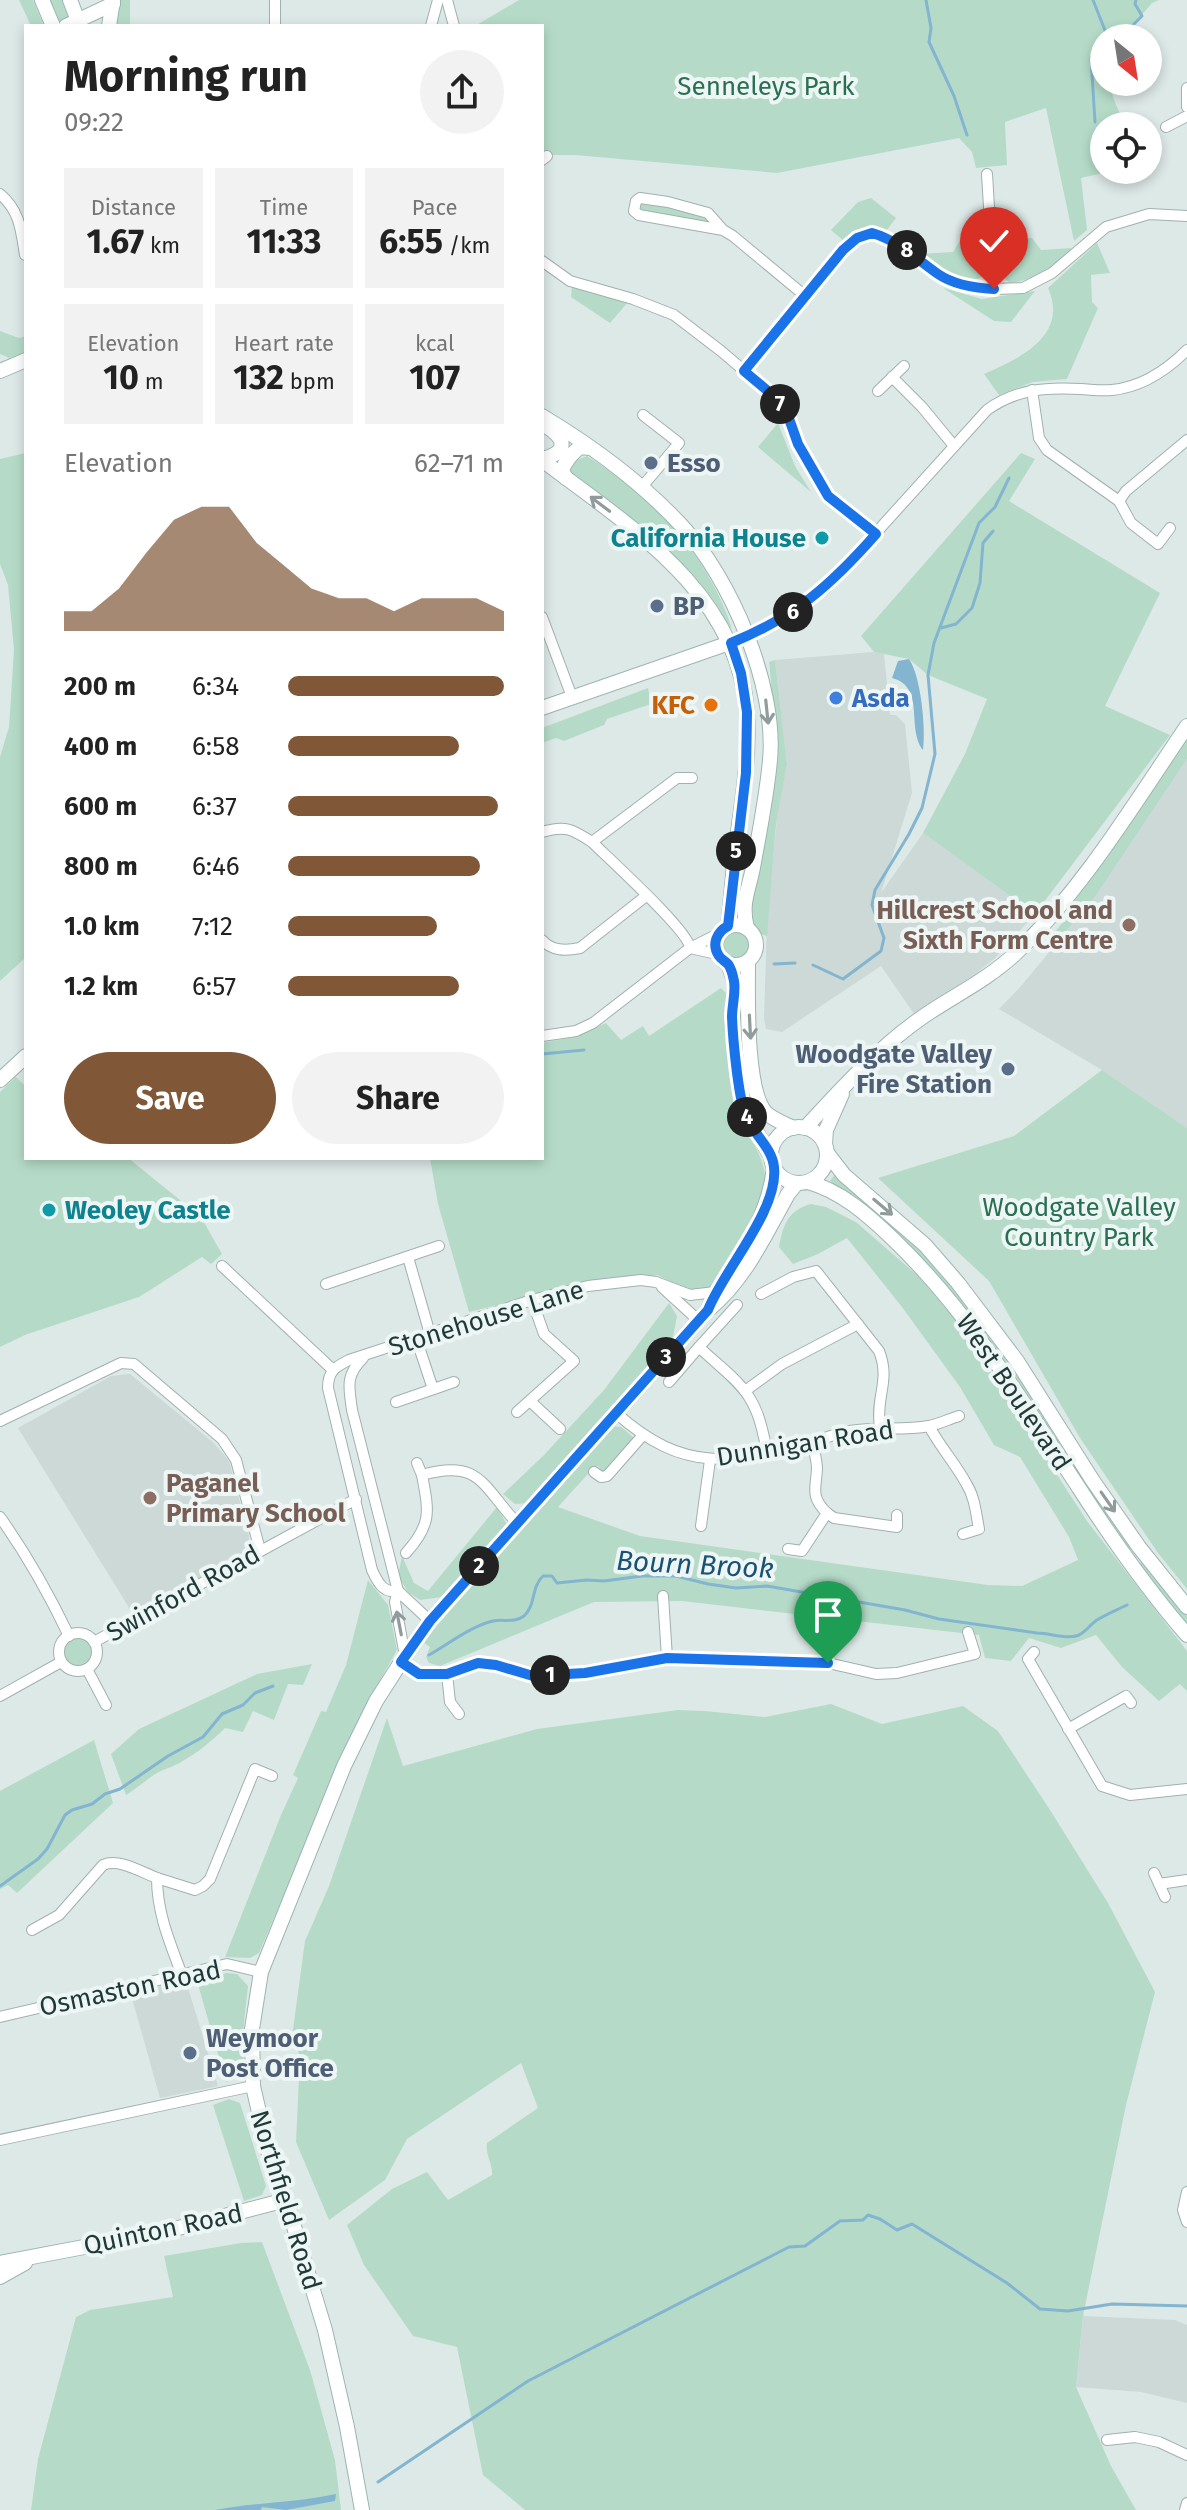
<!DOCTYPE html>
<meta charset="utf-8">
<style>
body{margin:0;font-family:"Fira Sans",sans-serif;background:#f2f2f2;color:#222;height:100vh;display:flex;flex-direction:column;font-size:30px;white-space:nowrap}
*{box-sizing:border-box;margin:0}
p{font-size:26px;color:#767676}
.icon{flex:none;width:44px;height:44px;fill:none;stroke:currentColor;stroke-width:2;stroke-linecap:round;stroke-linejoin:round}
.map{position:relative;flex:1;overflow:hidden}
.sheet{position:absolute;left:24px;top:24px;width:520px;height:1136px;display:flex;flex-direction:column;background:#fff;border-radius:0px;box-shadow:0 4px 12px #0003}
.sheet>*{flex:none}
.needle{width:52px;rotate:150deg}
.tools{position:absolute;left:1090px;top:24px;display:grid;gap:16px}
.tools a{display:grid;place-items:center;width:72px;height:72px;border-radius:50%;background:#fff;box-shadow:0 4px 12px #0003;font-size:40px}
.pin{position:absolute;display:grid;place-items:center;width:68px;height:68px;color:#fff;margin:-82px -34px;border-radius:50% 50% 50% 0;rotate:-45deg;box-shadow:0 0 8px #0007}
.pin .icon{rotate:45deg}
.km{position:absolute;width:40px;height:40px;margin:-20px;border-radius:50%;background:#222;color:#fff;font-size:22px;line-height:40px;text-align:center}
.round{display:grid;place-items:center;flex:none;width:84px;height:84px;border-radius:42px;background:#f2f2f2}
.overview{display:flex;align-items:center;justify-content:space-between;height:136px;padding:0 40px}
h1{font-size:44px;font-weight:700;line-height:60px}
.metrics{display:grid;grid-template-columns:repeat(3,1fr);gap:12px;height:136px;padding:8px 40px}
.metrics div{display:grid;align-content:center;border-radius:0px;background:#f2f2f2;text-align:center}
.metrics b{font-size:34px;font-weight:700}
.metrics small{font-size:22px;font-weight:400}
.metrics p{font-size:22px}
.chart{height:224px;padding:16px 40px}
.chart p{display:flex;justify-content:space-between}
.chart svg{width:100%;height:144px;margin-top:8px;fill:#805837;opacity:.7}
.cta{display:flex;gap:16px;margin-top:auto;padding:16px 40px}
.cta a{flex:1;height:92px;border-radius:48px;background:#805837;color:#fff;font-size:32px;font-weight:700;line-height:92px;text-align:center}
.cta a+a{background:#f2f2f2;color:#222}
ul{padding:0 40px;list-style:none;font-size:26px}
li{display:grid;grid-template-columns:128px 96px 1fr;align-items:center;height:60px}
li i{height:20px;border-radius:10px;background:#805837}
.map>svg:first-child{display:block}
</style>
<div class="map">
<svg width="1187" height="2510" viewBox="0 0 1187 2510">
<rect width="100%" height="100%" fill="#dde9e7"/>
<g fill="#ccd9d6">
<path d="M874,652L884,654L890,715H896L905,724L912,793L881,893L923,833L1035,914L994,959L974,975L914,1014L881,966L782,1032L766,1029L764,1019L767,924L778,807L787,764L775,660Z"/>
<path d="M1187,759V1128L1102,1070L999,1009L1022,985L1095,897Z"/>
<path d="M130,1374L214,1443L229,1461L249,1536L248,1551L133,1614L18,1428L111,1376Z"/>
<path d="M185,1978L218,2086L160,2098L130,1991Z"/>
<path d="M1083,2316L1175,2320L1187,2325V2403L1141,2392L1076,2387Z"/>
</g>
<g fill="#b5dbc8">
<path d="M19,0H33L44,26H31Z"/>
<path d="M49,0H62L72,26H60Z"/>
<path d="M115,0H130V26H114Z"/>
<path d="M519,0H1159L1152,3L1122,38H1104V82H1108L1116,105L1126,126H1104V170H1116L1081,178L1087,230L1074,241L1046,108L1005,122L1007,165L976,168L972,152L959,138L777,173L575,155H542V26H475Z"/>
<path d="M871,198L896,218L886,231L871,229L845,242L831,230L858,202Z"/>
<path d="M641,199L706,215L719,229L639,213Z"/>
<path d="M986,211L989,269C973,296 937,267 920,254L953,252L978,212Z"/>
<path d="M1032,238L1041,250L1071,248C1063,265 1028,282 1010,283L999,274L997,242Z"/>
<path d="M1097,243L1110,273L1091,275L1092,302L1098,308L1067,379L1033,382L999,395L984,374C1021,358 1069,335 1048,288Z"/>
<path d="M572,285L629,301L610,323L571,297Z"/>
<path d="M943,288L982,299L1035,291L1011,322L994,321Z"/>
<path d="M0,331L19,338L26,336V352L9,358L0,354Z"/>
<path d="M778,423L795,466L811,492L758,447Z"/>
<path d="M26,453V957L0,981V757L9,727L14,650L8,585L0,564V459Z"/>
<path d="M1021,453L1035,459L1009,501L1160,593L1105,706L1170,735L1035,914L923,833L965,754L987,699L928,675L909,659L874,652L861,636Z"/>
<path d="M587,456C652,497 708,554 732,629L570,477L569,470L574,461Z"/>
<path d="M775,660L787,764L776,824L767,936L760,934L751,918L753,894L770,818L777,768L773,701L769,662Z"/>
<path d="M648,688L651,704L607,719L604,725L564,741L556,738L542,743V728Z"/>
<path d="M1187,737V759L1095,897L1048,953L1043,947L1067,917L1078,887Z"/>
<circle cx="737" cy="946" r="14"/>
<path d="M721,988L728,995C727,1032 726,1069 735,1106C742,1130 766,1154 765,1180C763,1219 735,1254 716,1286L690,1291L657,1275L584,1283L469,1312L438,1204L430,1158H542V1043L574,1037L606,1023L621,1040L643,1026L649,1036Z"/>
<path d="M1102,1070L1187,1128V1589L1158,1553L1080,1438L989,1281L878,1178L1014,1136Z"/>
<path d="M16,1077L26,1087V1158H128L201,1217L222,1254L211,1264L202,1257L139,1297L25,1335L0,1347V1092Z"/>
<path d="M835,1174L915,1245L989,1328L1133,1547L1128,1549L984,1335L853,1198L830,1181Z"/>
<path d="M811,1204L826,1207L856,1222L917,1275L960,1325L1087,1521L1187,1651V1691L1180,1684L1159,1701L1122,1667L1096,1635L1061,1648L1029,1638L1011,1661L985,1658L979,1635L682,1601L594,1602L440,1666L429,1663L426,1657L430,1647L423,1642L610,1426L621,1427L634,1438L603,1472L598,1466L587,1475L558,1507L640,1536L988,1585L1022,1586L1078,1560L1069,1537L1020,1457L994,1445L960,1387L902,1307L847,1238L818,1254L793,1264L779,1247C783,1225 788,1210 811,1204Z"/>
<path d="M669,1303L677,1316L673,1337L527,1503L515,1504L503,1494L543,1456L604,1390Z"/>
<path d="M497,1507L507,1525L442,1597L420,1600L408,1592L398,1576L402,1556L414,1583L428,1591Z"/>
<path d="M1144,1560L1187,1616V1627L1139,1564Z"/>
<path d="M368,1580L388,1605L397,1650L363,1710L259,1953L250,1958L225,1957L281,1815L298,1778L293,1775L321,1711L326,1712L346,1665Z"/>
<circle cx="78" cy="1652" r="18"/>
<path d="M312,1664L303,1685L288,1684L274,1720L253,1711L243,1732L225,1728C208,1745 185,1763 163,1770C151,1775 138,1788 126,1795L111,1754L139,1729L257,1674Z"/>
<path d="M831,1704L882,1724L963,1706L998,1731L1052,1813L1108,1903L1155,1992L1126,2105L1083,2316L1076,2387L1111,2466L1136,2510H525L483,2475L457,2347L413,2336L364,2265L347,2225L392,2189L427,2172L448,2200L492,2175C493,2164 485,2154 487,2143L538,2108L521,2063L407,2139L385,2180L329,2220L296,2142L300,2056L292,2037L305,1941L329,1886L387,1718L403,1766L537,1729L678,1710L705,1711L765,1717Z"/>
<path d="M94,1740L113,1803L17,1893L8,1885L0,1889V1791Z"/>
<path d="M227,1973L237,1974L248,1986L243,2032L244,2076L226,2082L197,1981Z"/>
<path d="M229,2099L240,2103L266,2186L262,2195L244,2201L213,2105Z"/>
<path d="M262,2242L310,2370L335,2460L341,2510H31L38,2459L76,2317L90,2310L173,2297L164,2256L241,2243Z"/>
</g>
<g fill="#83b4d0">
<path d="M909,659C921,676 926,729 923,750C906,728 926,687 892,678L898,661Z"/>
<path d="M336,2494L335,2501L286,2510L262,2507L261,2510H215C255,2502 295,2503 336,2494Z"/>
</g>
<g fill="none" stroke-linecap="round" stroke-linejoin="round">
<g stroke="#83b4d0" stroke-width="3">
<path d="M926,0L931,28L929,42L954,96L967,135"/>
<path d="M1093,0L1106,33L1105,38"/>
<path d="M1112,38L1133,25L1142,16L1135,4L1136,0"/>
<path d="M1095,122L1091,58L1104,43"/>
<path d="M941,628L956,624L972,608L980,583L983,543L993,531"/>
<path d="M774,964L795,963"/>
<path d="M813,965L843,979L881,951L884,938L872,905L875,890L909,834L922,808L935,754L928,675L934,643L979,523L995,507L1009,478"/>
<path d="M542,1054L584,1050"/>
<path d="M429,1655C447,1645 473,1625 493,1621C503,1619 515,1623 524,1616C536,1605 531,1587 543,1576H552L557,1583L587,1580L604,1581L642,1576H676L708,1584L736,1588L767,1586L905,1610L939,1619L1037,1633C1050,1633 1063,1639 1076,1636C1085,1634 1089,1625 1097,1620C1106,1614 1117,1610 1127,1605"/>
<path d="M0,1886L38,1859L47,1849L65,1815L72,1810L92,1804L105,1794L120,1789L168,1756L203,1737L222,1714L243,1705L255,1693L273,1686"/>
<path d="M378,2482L528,2381L789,2247L805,2246L840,2221L863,2220L868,2215L880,2219L897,2230L912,2224L1007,2283L1040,2309L1068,2311L1112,2304L1187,2306"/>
</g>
<g stroke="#a0b1af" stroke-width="12">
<g id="street">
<path d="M275,0V26"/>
<path d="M447,0L454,26"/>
<path d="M431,26L438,0"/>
<path d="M1187,88V107"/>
<path d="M1166,127L1187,116"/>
<path d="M542,160L547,156"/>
<path d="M987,174L994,289"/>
<path d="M0,194C20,211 21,230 25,255"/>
<path d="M723,230L708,213L668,202L640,198L636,201L634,211L639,215L723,230L733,236L804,295"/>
<path d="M542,261L570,281L633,299L674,315L721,351L775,397L787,413L798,444L828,496L838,506L876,534"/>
<path d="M744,371L843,250L857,238L872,233L899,243L940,276L960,284L994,289L1023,288L1052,273L1106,227L1149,214L1187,216"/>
<path d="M892,377L922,407L954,446"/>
<path d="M1032,390L1039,438L1047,450L1119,501L1131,523L1158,544L1170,528"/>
<path d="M878,391L904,366"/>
<path d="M641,488L679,443L643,415"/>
<path d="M1119,501L1126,491L1187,440"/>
<path d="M542,617L572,697"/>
<path d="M748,637L786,617L826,588L987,410C1016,389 1046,387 1081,389C1091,390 1102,391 1112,390C1142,387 1166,371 1187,350"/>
<path d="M542,832C565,825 572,829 592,842C609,859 689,931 690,948"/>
<path d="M592,842L677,778H692"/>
<path d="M542,940C552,951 565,951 580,948L646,896"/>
<path d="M690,948L717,954"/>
<path d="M542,1036L576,1031L593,1023L690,948L718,934"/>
<path d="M408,1257L430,1334"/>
<path d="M222,1266L332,1369"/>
<path d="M326,1284L439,1246"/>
<path d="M662,1287L699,1321"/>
<path d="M761,1294L793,1277L816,1271L879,1351C891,1381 875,1397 880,1427"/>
<path d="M416,1338L433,1389"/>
<path d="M699,1347L737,1305"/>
<path d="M363,1358C345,1376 349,1387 352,1410L398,1591L395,1602L405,1656"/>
<path d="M669,1382L699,1347C715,1363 737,1378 749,1397C760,1414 763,1433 767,1451"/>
<path d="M745,1391L782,1364L858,1324"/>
<path d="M396,1402L454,1382"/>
<path d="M531,1402L560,1429"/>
<path d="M517,1412L574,1361L544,1334L532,1300"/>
<path d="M615,1412C685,1475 731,1463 814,1441C826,1438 838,1433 850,1431C876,1426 903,1431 929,1426C939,1424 949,1419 959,1416"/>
<path d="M0,1421L121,1363L134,1364L222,1439L236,1460L260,1550"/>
<path d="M929,1426C940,1447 956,1464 967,1485C975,1498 976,1514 979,1529L963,1534"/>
<path d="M417,1463L422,1475"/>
<path d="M594,1472L601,1477L607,1476L643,1435"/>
<path d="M827,1513L834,1518L897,1527V1515"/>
<path d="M0,1517C27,1555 49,1594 69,1636"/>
<path d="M701,1526L710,1460"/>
<path d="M788,1549L802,1551L827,1513C810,1497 816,1488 817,1469C817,1460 814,1450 812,1442"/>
<path d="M406,1553C432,1524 429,1512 422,1475C480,1458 483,1487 517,1523"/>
<path d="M663,1596L667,1658"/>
<path d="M430,1621L398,1591C383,1594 377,1581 372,1570L328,1388C328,1371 335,1367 349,1360L532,1300L588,1286L641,1280L656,1282L690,1295L715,1292"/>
<circle cx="78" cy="1652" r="19"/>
<path d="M94,1642L356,1499"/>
<path d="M1034,1652L1028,1659L1102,1786L1130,1795L1187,1789"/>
<path d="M401,1662L419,1674H447L478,1663L496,1665L533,1676L585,1673L667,1658H680L828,1663L876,1674L897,1673L975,1654L968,1632"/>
<path d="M87,1669L106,1705"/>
<path d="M447,1674L450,1702L459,1714"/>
<path d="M0,1696L61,1662"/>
<path d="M1068,1729L1126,1696L1131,1703"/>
<path d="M1154,1873L1165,1897"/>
<path d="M1159,1884L1187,1880"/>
<path d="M32,1930L59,1915L103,1865C119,1858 141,1872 157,1878"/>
<path d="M182,1975C170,1943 157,1913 157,1878L195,1890L203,1886L210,1879L255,1769L272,1776"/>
<path d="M0,2017L227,1964L261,1972"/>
<path d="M0,2140L253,2086"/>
<path d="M1187,2192L1183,2210L1187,2222"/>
<path d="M1107,2440L1135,2437L1159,2442L1187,2455"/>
<path d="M1185,2510L1187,2503"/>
</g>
</g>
<g stroke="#9cb5b1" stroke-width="16">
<g id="secondary">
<path d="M42,0L53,26"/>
<path d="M70,0L80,26"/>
<path d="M66,26L113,4"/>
<path d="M109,26L113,0"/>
<path d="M0,371L26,360"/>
<path d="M542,416C592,446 642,483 681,525C731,578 777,687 770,760C767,794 760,829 754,862C750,888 740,902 747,928"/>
<path d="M542,459C568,453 567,439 546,426"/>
<path d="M542,460C629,526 738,592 747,712C750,757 742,802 736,846C733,873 731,899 728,926"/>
<path d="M566,478L562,471C565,461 571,454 580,447L590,448"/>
<path d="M542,708L738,640"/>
<circle cx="736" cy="945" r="20"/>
<path d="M748,961C748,993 745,1091 766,1113C773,1119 785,1124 793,1128"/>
<path d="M728,963L735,983L732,1027L745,1113L771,1156"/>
<path d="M0,1080L26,1056"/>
<circle cx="799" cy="1155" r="28"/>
<path d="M805,1128C842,1088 879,1047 924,1016C955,995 987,980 1015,954C1083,889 1134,804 1187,726"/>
<path d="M825,1144L826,1130L842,1094"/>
<path d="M827,1153L844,1175L925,1245L958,1283L1017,1361L1093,1481L1139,1547L1187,1607"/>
<path d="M808,1182C841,1191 868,1215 893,1239C970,1313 1021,1400 1079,1488C1112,1539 1147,1589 1187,1635"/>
<path d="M709,1307C715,1292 724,1282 733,1268C752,1239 770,1203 774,1168"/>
<path d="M0,2263L163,2232L286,2200"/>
<path d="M0,2277L25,2263"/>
<path d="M362,2510L347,2427L325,2330L286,2200L268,2151L253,2086L252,2029L261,1972L344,1766L376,1701L401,1662L430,1621L708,1310C745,1280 765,1235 788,1194L797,1183"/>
</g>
</g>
<use href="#street" stroke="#fff" stroke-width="10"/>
<use href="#secondary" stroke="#fff" stroke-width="14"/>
</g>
<defs><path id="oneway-shaft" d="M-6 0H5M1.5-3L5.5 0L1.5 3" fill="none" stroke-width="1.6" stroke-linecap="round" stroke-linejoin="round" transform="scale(2)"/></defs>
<g stroke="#8f9c9b">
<use href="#oneway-shaft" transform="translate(600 504) rotate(-143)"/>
<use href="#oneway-shaft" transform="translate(767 712) rotate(84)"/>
<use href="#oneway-shaft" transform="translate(750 1027) rotate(87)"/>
<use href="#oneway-shaft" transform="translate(883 1207) rotate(40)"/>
<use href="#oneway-shaft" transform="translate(1108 1502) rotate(55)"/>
<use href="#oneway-shaft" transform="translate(399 1623) rotate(-101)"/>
</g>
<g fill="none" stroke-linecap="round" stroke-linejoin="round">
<g stroke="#fff" stroke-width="16">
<path id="route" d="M828,1663L667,1658L585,1673L533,1676L496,1665L478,1663L447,1674H419L401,1662L430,1621L708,1310C723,1271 779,1210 774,1167C772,1147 752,1133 745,1114C738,1093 733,1041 732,1017C732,1005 736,993 734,981C733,976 731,968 728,964C725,961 721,959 719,956C711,944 717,932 728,926L746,773L747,712L741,673L731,643C795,617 831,585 876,534L828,496L798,444L787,413L775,397L744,371L843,250L857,238L872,233C899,241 915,258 938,274C954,285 975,288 994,289"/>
</g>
<use href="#route" stroke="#1a73e8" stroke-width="10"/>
</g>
<g fill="#5c6f8a" stroke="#edf6f4" stroke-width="3">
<circle cx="651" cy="463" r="8"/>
<circle cx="657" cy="606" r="8"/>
<circle cx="1008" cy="1069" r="8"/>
<circle cx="190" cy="2053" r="8"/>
</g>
<g fill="#0f9aa8" stroke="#edf6f4" stroke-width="3">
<circle cx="822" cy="538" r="8"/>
<circle cx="49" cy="1210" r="8"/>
</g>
<circle fill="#3f7fe0" stroke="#edf6f4" stroke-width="3" cx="836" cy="698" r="8"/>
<circle fill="#e8710a" stroke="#edf6f4" stroke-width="3" cx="711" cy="705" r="8"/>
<g fill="#8d6e63" stroke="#edf6f4" stroke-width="3">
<circle cx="1129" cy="925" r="8"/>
<circle cx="150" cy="1498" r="8"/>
</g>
<g text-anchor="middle" stroke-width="8" stroke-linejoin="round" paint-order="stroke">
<g font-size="26" fill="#297053" stroke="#edf6f4">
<text x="766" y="95">Senneleys Park</text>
<text x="1079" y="1216">Woodgate Valley<tspan x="1079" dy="30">Country Park</tspan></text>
</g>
<g font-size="26" font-weight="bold" fill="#4e5e75" stroke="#edf6f4" text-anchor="start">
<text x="667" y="472">Esso</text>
<text x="673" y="615">BP</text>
<text x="992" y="1063" text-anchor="end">Woodgate Valley<tspan x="992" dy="30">Fire Station</tspan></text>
<text x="206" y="2047">Weymoor<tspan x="206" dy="30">Post Office</tspan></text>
</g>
<g font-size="26" font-weight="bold" fill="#0d838f" stroke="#edf6f4" text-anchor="end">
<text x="806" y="547">California House</text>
<text x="65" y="1219" text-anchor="start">Weoley Castle</text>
</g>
<g font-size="26" font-weight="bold" fill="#366cbe" stroke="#edf6f4" text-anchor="start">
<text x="852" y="707">Asda</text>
</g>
<g font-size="26" font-weight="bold" fill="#c56008" stroke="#edf6f4" text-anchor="end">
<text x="695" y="714">KFC</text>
</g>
<g font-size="26" font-weight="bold" fill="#785e54" stroke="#edf6f4" text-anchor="end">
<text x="1113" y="919">Hillcrest School and<tspan x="1113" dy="30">Sixth Form Centre</tspan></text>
<text x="166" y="1492" text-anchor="start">Paganel<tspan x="166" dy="30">Primary School</tspan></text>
</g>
<g font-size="26" fill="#1f3937" stroke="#edf6f4">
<text transform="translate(486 1318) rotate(-17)" y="9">Stonehouse Lane</text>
<text transform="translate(1014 1392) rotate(56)" y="9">West Boulevard</text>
<text transform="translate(805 1443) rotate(-9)" y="9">Dunnigan Road</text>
<text transform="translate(183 1593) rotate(-29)" y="9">Swinford Road</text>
<text transform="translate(130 1988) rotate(-12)" y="9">Osmaston Road</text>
<text transform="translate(286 2200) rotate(73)" y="9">Northfield Road</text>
<text transform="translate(163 2229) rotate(-12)" y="9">Quinton Road</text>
</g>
<g font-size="28" font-style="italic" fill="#195274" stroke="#edf6f4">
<text transform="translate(695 1564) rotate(3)" y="10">Bourn Brook</text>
</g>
</g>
</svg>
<div class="tools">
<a><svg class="needle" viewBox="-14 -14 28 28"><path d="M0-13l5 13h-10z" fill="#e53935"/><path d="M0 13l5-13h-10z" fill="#767676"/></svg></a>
<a><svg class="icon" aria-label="locate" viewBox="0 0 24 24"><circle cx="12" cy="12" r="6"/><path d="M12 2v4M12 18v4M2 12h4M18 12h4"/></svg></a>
</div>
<div class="pin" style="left:828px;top:1663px;background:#1e9e55"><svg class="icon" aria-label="arrive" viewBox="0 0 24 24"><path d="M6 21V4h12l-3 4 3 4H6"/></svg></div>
<div class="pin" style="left:994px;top:289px;background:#d93025"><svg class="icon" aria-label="check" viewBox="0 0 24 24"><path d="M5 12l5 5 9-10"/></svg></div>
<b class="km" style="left:550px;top:1675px">1</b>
<b class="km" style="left:479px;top:1566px">2</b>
<b class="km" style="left:666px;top:1357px">3</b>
<b class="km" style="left:747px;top:1117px">4</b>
<b class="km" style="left:736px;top:851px">5</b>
<b class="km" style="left:793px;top:612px">6</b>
<b class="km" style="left:780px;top:404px">7</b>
<b class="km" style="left:907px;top:250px">8</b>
<section class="sheet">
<div class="overview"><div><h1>Morning run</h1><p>09:22</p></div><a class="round"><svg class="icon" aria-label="share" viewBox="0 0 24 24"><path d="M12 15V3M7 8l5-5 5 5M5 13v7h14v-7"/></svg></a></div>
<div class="metrics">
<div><p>Distance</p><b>1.67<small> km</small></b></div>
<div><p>Time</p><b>11:33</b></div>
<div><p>Pace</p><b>6:55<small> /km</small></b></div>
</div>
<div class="metrics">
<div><p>Elevation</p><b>10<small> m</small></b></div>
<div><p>Heart rate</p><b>132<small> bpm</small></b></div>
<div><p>kcal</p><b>107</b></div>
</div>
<div class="chart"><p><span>Elevation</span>62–71 m</p>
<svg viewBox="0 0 160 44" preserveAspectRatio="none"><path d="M0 44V38L10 38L20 31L30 20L40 10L50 6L60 6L70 17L80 24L90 31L100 34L110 34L120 38L130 34L140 34L150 34L160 38V44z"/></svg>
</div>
<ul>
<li><b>200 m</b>6:34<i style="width:100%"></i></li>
<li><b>400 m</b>6:58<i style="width:79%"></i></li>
<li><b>600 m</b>6:37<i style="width:97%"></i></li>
<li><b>800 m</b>6:46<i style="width:89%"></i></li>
<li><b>1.0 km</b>7:12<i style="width:69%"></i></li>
<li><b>1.2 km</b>6:57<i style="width:79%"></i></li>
</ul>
<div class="cta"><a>Save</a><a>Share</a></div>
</section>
</div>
